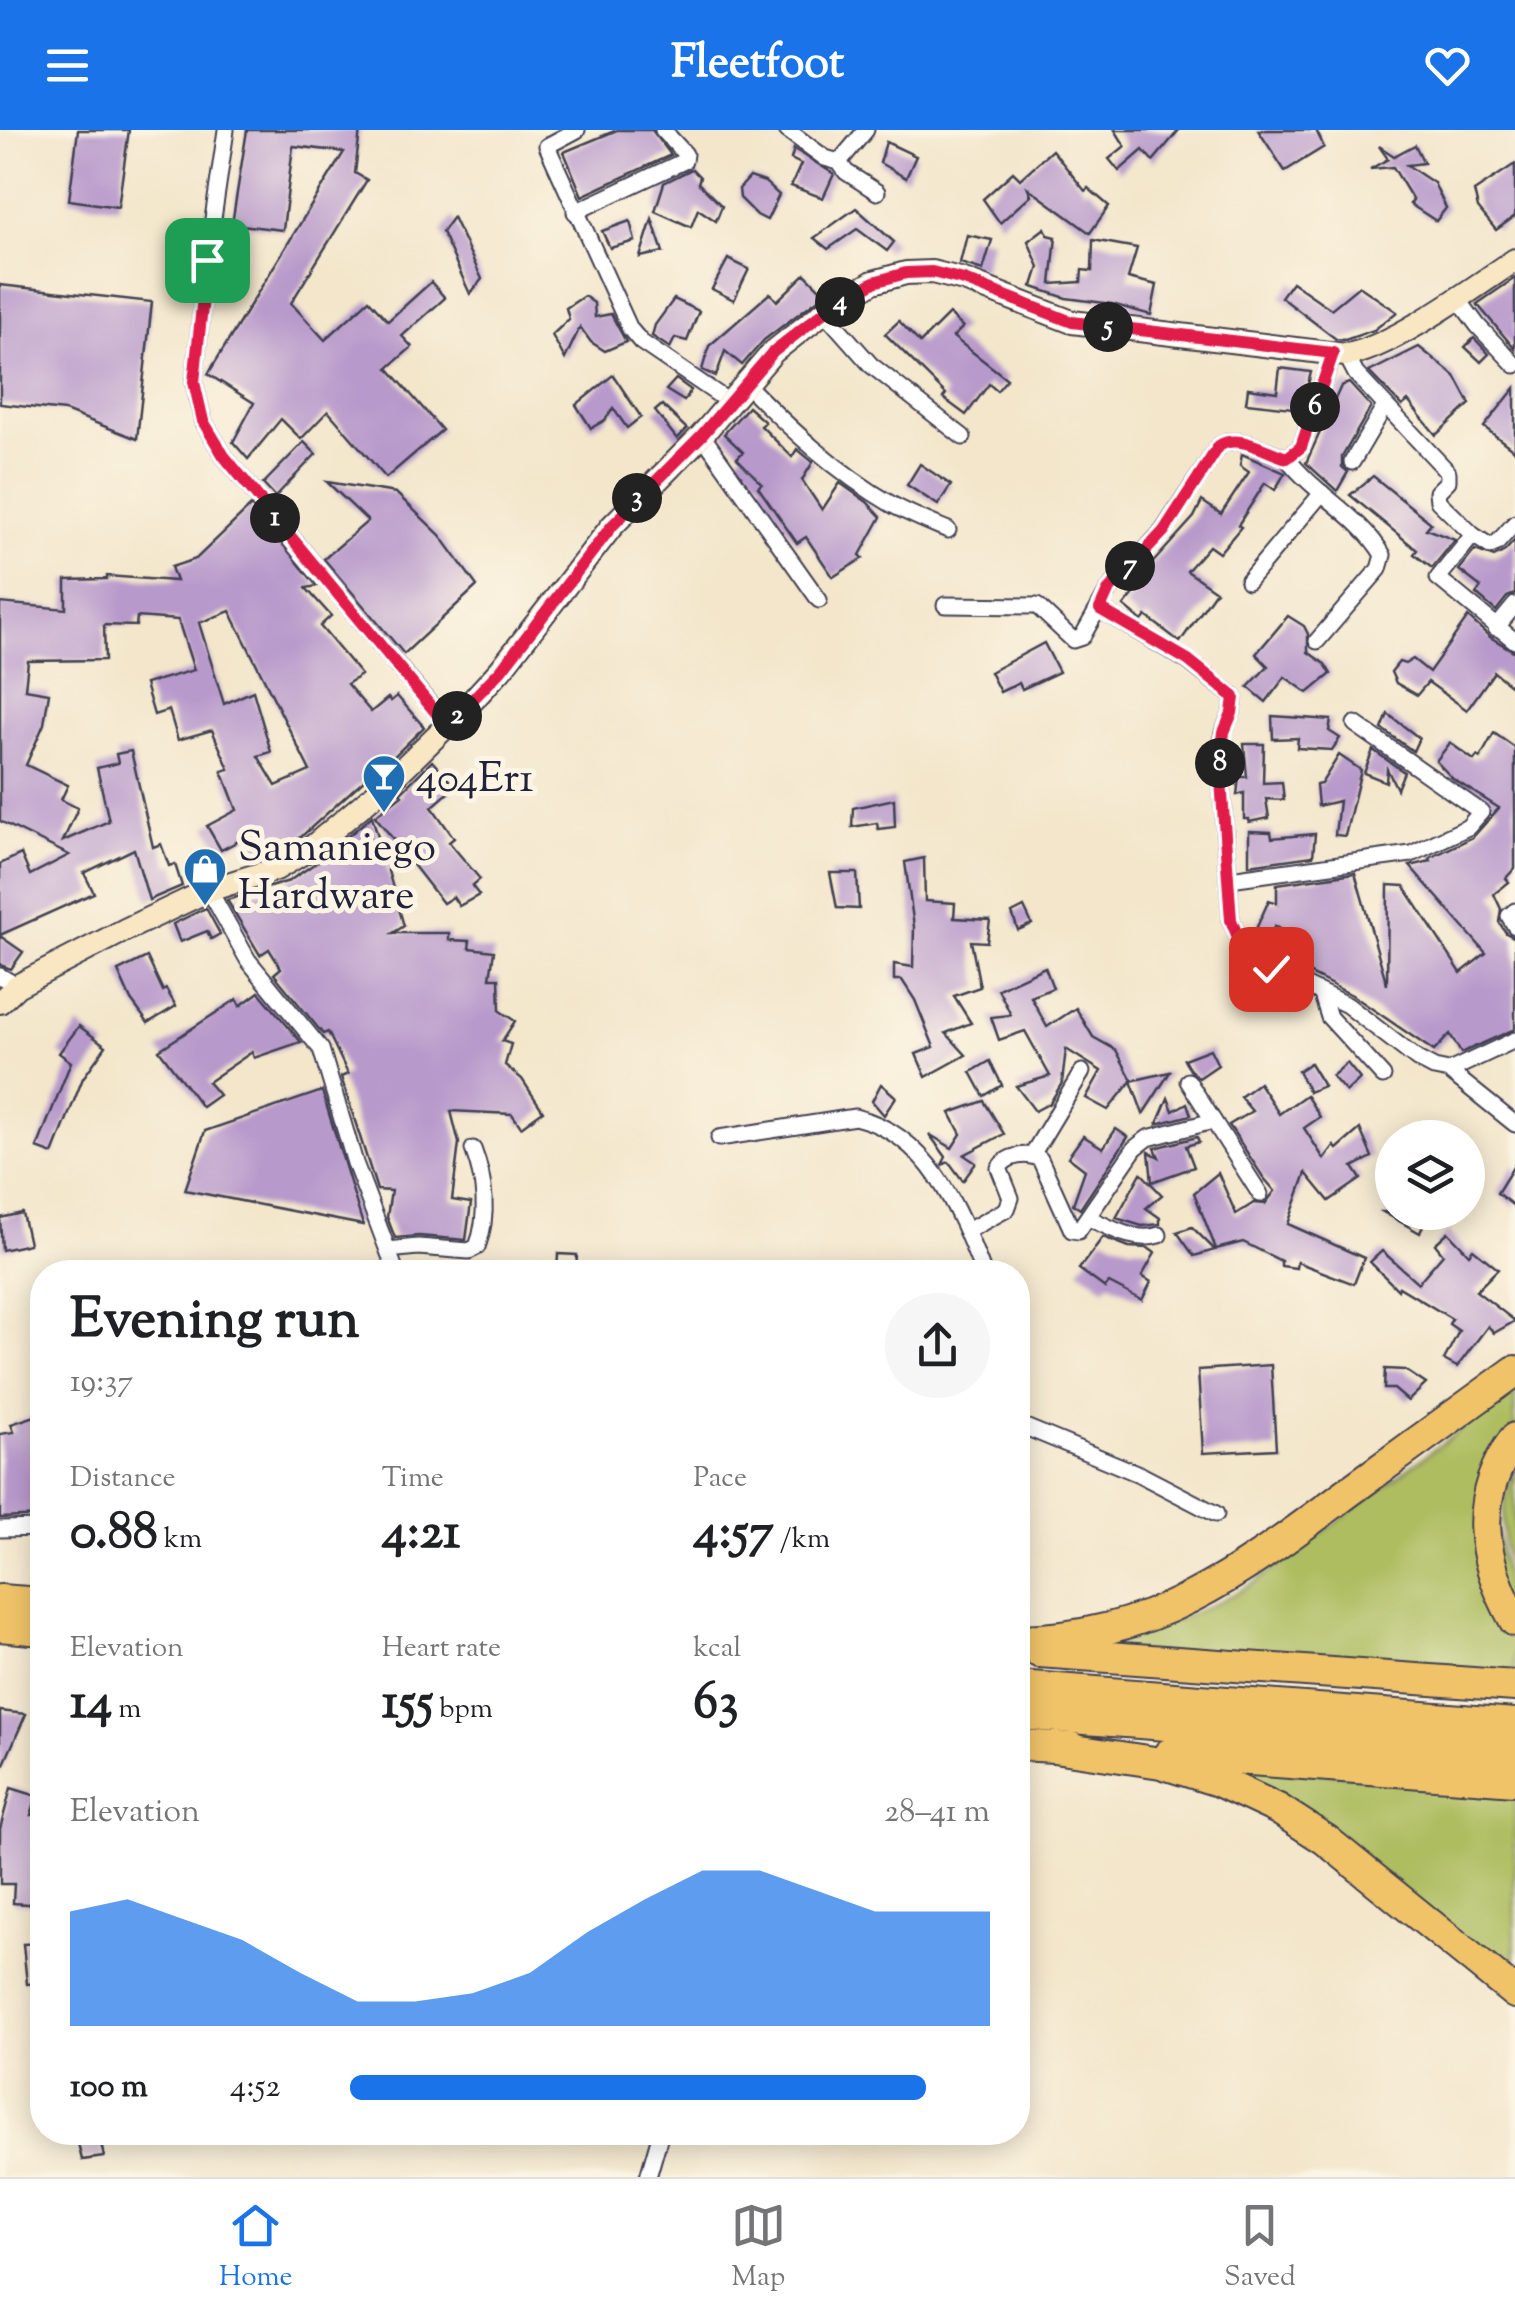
<!DOCTYPE html>
<meta charset="utf-8">
<style>
body{margin:0;font-family:"Sorts Mill Goudy",serif;background:#f6f6f6;color:#202124;height:100vh;display:flex;flex-direction:column;font-size:38px;white-space:nowrap}
*{box-sizing:border-box;margin:0}
p{font-size:32px;color:#757577}
.icon{flex:none;width:55px;height:55px;fill:none;stroke:currentColor;stroke-width:2;stroke-linecap:round;stroke-linejoin:round}
.map{position:relative;flex:1;overflow:hidden}
.drawer{position:absolute;left:30px;top:1130px;width:1000px;height:885px;display:flex;flex-direction:column;background:#fff;border-radius:40px;box-shadow:0 5px 25px #0003}
.drawer>*{flex:none}
.buttons{position:absolute;left:1375px;top:990px;display:grid;gap:20px}
.buttons a{display:grid;place-items:center;width:110px;height:110px;border-radius:50%;background:#fff;box-shadow:0 5px 25px #0003;font-size:50px}
.pin{position:absolute;display:grid;place-items:center;width:85px;height:85px;color:#fff;margin:-42px;border-radius:20px;box-shadow:0 5px 15px #0006}
.km{position:absolute;width:50px;height:50px;margin:-25px;border-radius:50%;background:#222;color:#fff;font-size:28px;line-height:50px;text-align:center}
.round{display:grid;place-items:center;flex:none;width:105px;height:105px;border-radius:52px;background:#f6f6f6}
.summary{display:flex;align-items:center;justify-content:space-between;height:170px;padding:0 40px}
h1{font-size:55px;font-weight:700;line-height:75px}
.stats{display:grid;grid-template-columns:repeat(3,1fr);gap:15px;height:170px;padding:10px 40px}
.stats div{display:grid;align-content:center}
.stats b{font-size:50px;font-weight:700}
.stats small{font-size:28px;font-weight:400}
.stats p{font-size:28px}
.chart{height:280px;padding:20px 40px}
.chart p{display:flex;justify-content:space-between}
.chart svg{width:100%;height:180px;margin-top:10px;fill:#1a73e8;opacity:.7}
ul{padding:0 40px;list-style:none;font-size:32px}
li{display:grid;grid-template-columns:160px 120px 1fr;align-items:center;height:75px}
li i{height:25px;border-radius:12px;background:#1a73e8}
header{display:flex;justify-content:space-between;align-items:center;height:130px;padding:0 40px;background:#1a73e8;color:#fff;font-size:45px;font-weight:700}
.tabs{display:flex;justify-content:space-around;align-items:center;height:140px;border-top:2px solid #e0e0e0;background:#fff;font-size:28px;color:#757577}
.tabs a{display:grid;justify-items:center;gap:5px}
.tabs .on{color:#1a73e8}
.map>svg:first-child{display:block}
</style>
<header><svg class="icon" aria-label="menu" viewBox="0 0 24 24"><path d="M4 6h16M4 12h16M4 18h16"/></svg>Fleetfoot<svg class="icon" aria-label="heart" viewBox="0 0 24 24"><path d="M12 20l-8-8c-3-5 5-10 8-4 3-6 11-1 8 4z"/></svg></header>
<div class="map">
<svg width="1515" height="2047" viewBox="0 0 1515 2047">
<rect width="100%" height="100%" fill="#fcf5e5"/>
<filter id="ink" filterUnits="userSpaceOnUse"><feTurbulence type="fractalNoise" baseFrequency=".01" numOctaves="2"/><feDisplacementMap in="SourceGraphic" scale="20" xChannelSelector="R" yChannelSelector="G"/><feConvolveMatrix kernelMatrix="1 2 1 2 8 2 1 2 1" color-interpolation-filters="sRGB"/></filter>
<filter id="wash" filterUnits="userSpaceOnUse"><feTurbulence type="fractalNoise" baseFrequency=".0048" numOctaves="4" result="noise"/><feDisplacementMap in="SourceGraphic" scale="40" xChannelSelector="R" yChannelSelector="G"/><feGaussianBlur stdDeviation="2.25" result="paint"/><feColorMatrix in="noise" values="0 0 0 0 0 0 0 0 0 0 0 0 0 0 0 0 0 1.4 0 .05"/><feComposite in="paint" operator="in"/></filter>
<g filter="url(#wash)">
<rect width="100%" height="100%" fill="#f3e6cb"/>
<g fill="#aebd60" stroke="#68704e" stroke-width="2.5">
<path d="M1515,1259V1295L1486,1343L1515,1501V1547L1067,1518C1136,1506 1197,1487 1257,1451Z"/>
<path d="M1515,1335V1452C1497,1412 1501,1375 1515,1335Z"/>
<path d="M1192,1631L1515,1659V1850Z"/>
</g>
<g id="blocks">
<g fill="#b799cb" fill-rule="evenodd">
<path d="M78,0H129L118,77L69,70Z"/>
<path d="M247,0H360L355,43L367,50L291,173L325,210L369,170L388,191L431,152L445,168L402,206L412,217L388,238L442,300L386,348L328,281L301,309L281,289L248,329L233,312L254,273L208,244L344,22L293,16L283,100L232,94Z"/>
<path d="M617,0H652L671,25L582,66L564,22Z"/>
<path d="M1115,0H1179L1153,31L1143,20L1119,41L1109,29L1125,16Z"/>
<path d="M1258,0H1316L1324,17L1285,41Z"/>
<path d="M886,12L916,26L906,48L880,33Z"/>
<path d="M1415,15L1424,33L1407,35L1434,53L1446,78L1436,91L1410,74L1413,70L1393,37L1370,39L1388,29L1379,16L1394,26Z"/>
<path d="M794,19L834,44L823,68L791,56L801,34L791,29Z"/>
<path d="M1052,20L1085,61L1088,58L1109,76L1090,103L1028,58L1031,65L1000,93L983,69L1013,42L1020,49Z"/>
<path d="M1515,34V86L1496,100L1478,78L1474,61Z"/>
<path d="M692,39L700,47L698,53L722,76L716,91L698,79L691,97L655,81L664,53Z"/>
<path d="M750,47L765,52L779,65L767,90L757,85L740,68L739,59Z"/>
<path d="M856,78L894,112L887,121L857,99L828,119L814,108Z"/>
<path d="M453,87L482,149L470,164L442,102Z"/>
<path d="M652,89L663,122L640,127Z"/>
<path d="M630,91L635,111L610,118L602,101Z"/>
<path d="M1045,98L1048,105L1056,107L1051,154L1081,152L1082,140L1092,141L1093,110L1137,118L1128,148L1157,155L1151,185L1112,174L1066,168L1030,156H1033L1039,137L1028,111Z"/>
<path d="M967,105L992,110L983,140L960,133Z"/>
<path d="M728,129L749,139L734,170L712,159Z"/>
<path d="M805,144L825,164L764,210L742,235L725,221L716,246L702,240L709,216L770,163L777,171Z"/>
<path d="M1515,148V219L1477,174Z"/>
<path d="M1292,152L1331,179L1359,156L1397,182L1374,200L1345,210L1336,209L1281,167Z"/>
<path d="M0,155L152,172L137,309L65,281L0,274Z"/>
<path d="M584,166L594,173L595,187L611,184L626,212L605,221L591,212L580,197L565,229L552,205L569,189L566,178Z"/>
<path d="M674,169L699,181L687,211L675,208L670,218L652,206L655,195Z"/>
<path d="M949,184L963,197L953,207L1007,249L997,261L989,254L966,285L943,268L946,264L885,204L899,191L920,213Z"/>
<path d="M1474,208L1489,224L1481,232L1465,217Z"/>
<path d="M1419,217L1455,246L1470,274L1436,305L1408,271L1402,276L1369,242Z"/>
<path d="M1280,238L1311,242L1302,279L1246,273L1248,258L1277,262Z"/>
<path d="M613,245L641,287L627,298L613,278L605,290L591,298L576,275Z"/>
<path d="M676,249L691,260L684,271L666,260Z"/>
<path d="M1349,253L1371,277L1342,327V337L1348,342L1337,361L1306,333L1341,256Z"/>
<path d="M1515,258V321L1484,297Z"/>
<path d="M662,275L687,299L677,309L655,281Z"/>
<path d="M748,277L765,292L761,296L792,327L797,319L813,332L802,350L822,380L840,353L867,372L881,387L860,425L863,428L833,447L806,407L797,413L758,357L762,354L737,328L743,322L724,304Z"/>
<path d="M304,312L316,324L275,367L263,354Z"/>
<path d="M1242,324L1285,343L1275,360L1265,353L1238,395L1241,397L1219,423L1209,416L1187,441L1216,461L1180,512L1146,486L1142,491L1124,476L1143,453L1138,449L1194,387L1202,371L1221,384L1249,342L1240,336Z"/>
<path d="M920,334L951,355L938,375L907,355Z"/>
<path d="M1373,346L1431,393L1426,399L1455,410L1432,438L1414,424L1417,420L1350,365Z"/>
<path d="M327,352L396,363L440,405L477,456L404,524L324,429L368,391Z"/>
<path d="M251,376L317,456L306,458L331,486L320,496L361,545L347,554L371,582L388,568L391,571L397,566L424,597L376,644L368,651L366,648L302,706L262,728L250,705L221,720L207,696L237,680L222,641L229,639L212,600L178,610L169,580L154,585L145,554L194,540L178,490L137,487L136,496L104,495L105,530L28,531L25,559L49,563L44,594L26,635L68,655L61,670L78,678L63,711L109,691L97,638L118,633L116,624L131,621L153,717L161,714L169,736L175,734L182,756L149,770L134,719L84,743L94,763L0,805V734L21,724L30,745L69,725L0,691V473L66,479V450L107,449V446L176,451L171,437L196,429ZM230,481L310,641L276,656L258,626L271,622L253,561L224,574L199,493Z"/>
<path d="M1515,410V464L1507,467L1496,481L1476,464L1481,457L1459,440L1475,420L1494,427L1505,421Z"/>
<path d="M1288,486L1304,496L1308,504V522L1325,534L1331,544L1308,563L1285,547L1266,572L1248,557L1268,536L1256,524Z"/>
<path d="M1468,487L1490,507L1515,522V559L1494,542L1467,580L1428,552L1417,565L1396,553L1391,542L1399,532L1405,534L1413,529L1429,542Z"/>
<path d="M1044,513L1059,542L1022,559L1019,553L1000,562L990,542Z"/>
<path d="M1388,584L1419,608L1413,621L1382,599Z"/>
<path d="M1272,586L1331,590L1329,601L1340,608L1332,620L1297,618L1298,608L1273,609Z"/>
<path d="M1494,603L1515,618V738L1506,748L1509,752L1494,764L1501,779L1499,792L1506,803L1515,808V899L1461,923L1450,904L1434,921L1352,865L1293,835L1301,811L1275,796L1269,806L1256,799L1269,770L1277,773V754L1355,743L1387,855L1388,755L1404,756L1461,843L1486,823L1410,736L1431,731L1430,728L1473,707L1499,678L1453,649L1436,631L1450,613L1474,630L1477,626L1480,628Z"/>
<path d="M1244,614H1264L1263,653L1282,652L1284,670L1266,669L1269,688L1249,692V689H1244V663L1237,665L1239,647H1247Z"/>
<path d="M1373,620L1404,642L1397,659L1387,639L1386,652L1364,643Z"/>
<path d="M1339,625L1361,640L1345,706L1335,705L1339,671L1318,676L1316,655L1321,654Z"/>
<path d="M432,631L455,657L432,677L454,708L449,712L480,749L472,756L479,765L459,776L453,767L443,773L375,686L402,665L400,663Z"/>
<path d="M894,669L895,697L878,699L877,693L852,697L853,678Z"/>
<path d="M372,686L404,796L393,803H449V810L470,811L469,818L494,821L490,848H499L500,881L515,891L502,911L511,914L505,935L522,949L543,981L521,997L512,984L451,981L459,1013L452,1070L471,1073L466,1110L419,1106L395,1108L387,1087L391,1061L377,1060L341,947L348,944L328,902L323,904L274,844L281,838L269,819L260,825L227,770L244,765L246,769L257,761L289,751L320,730Z"/>
<path d="M1249,701L1271,702L1272,708L1315,704L1313,726L1249,735Z"/>
<path d="M924,728L925,771L955,773L954,788L990,790L987,812L971,811L980,857L954,866L971,893L946,903L966,925L926,947L916,924L934,917L915,870L902,850H894V834L913,837L914,797L905,732Z"/>
<path d="M830,743H857L859,779L837,778Z"/>
<path d="M1024,777L1032,794L1018,800L1012,783Z"/>
<path d="M206,778L220,804L211,809L207,801L180,812L173,794Z"/>
<path d="M0,806L23,822L11,839L0,835Z"/>
<path d="M147,827L163,861L166,859L176,876L148,893L131,870L118,841Z"/>
<path d="M1045,837L1053,858L1031,867L1047,897L1076,878L1093,907L1116,920L1132,950L1108,980L1086,968L1101,941L1066,919L1062,953L1050,973L1035,981L1016,956L1050,946L1025,901L999,910L991,887L1011,885L998,859Z"/>
<path d="M259,862L301,912L254,928L252,922L208,952L219,965L202,977L159,920L237,869L240,876Z"/>
<path d="M79,896L106,916L83,948L53,1024L37,1018L71,932L59,923Z"/>
<path d="M1210,919L1218,935L1199,948L1190,940L1184,929Z"/>
<path d="M990,931L1002,955L984,966L971,942Z"/>
<path d="M1310,933L1324,956L1309,962L1298,941Z"/>
<path d="M1347,933L1360,949L1346,962L1332,946Z"/>
<path d="M1170,942L1156,964L1143,984L1131,951Z"/>
<path d="M1259,953L1279,984L1306,965L1320,987L1304,998L1324,1029L1334,1016L1337,1019L1360,999L1372,1027L1353,1037L1361,1049L1329,1071L1306,1043L1288,1094L1364,1128L1354,1154L1297,1132L1296,1138L1281,1136V1131L1243,1112L1216,1119L1194,1063L1218,1043L1236,1084L1254,1073L1265,1074L1275,1061L1263,1047L1229,995L1252,981L1240,967Z"/>
<path d="M881,954L896,967L884,985L872,971Z"/>
<path d="M322,961L363,1095L185,1060L205,1001Z"/>
<path d="M1168,968L1173,981L1187,973L1191,985L1157,994Z"/>
<path d="M984,971L1004,1004L964,1025L976,1033L963,1051L949,1032L942,1035L946,1027L929,1004L952,1018L961,1004L950,983Z"/>
<path d="M1116,999L1128,1007L1080,1079L1073,1074L1085,1040L1068,1027L1083,1006L1103,1018Z"/>
<path d="M1197,1007L1199,1012L1186,1016L1194,1037L1152,1052L1149,1022L1159,1027L1155,1018Z"/>
<path d="M1515,1034V1077L1497,1063Z"/>
<path d="M1141,1043L1162,1065L1146,1078L1160,1088V1094L1142,1096L1116,1088Z"/>
<path d="M1383,1082H1416L1426,1088L1420,1103Z"/>
<path d="M22,1083L29,1114L2,1120L0,1088Z"/>
<path d="M1192,1097L1215,1120L1194,1126L1177,1102Z"/>
<path d="M1448,1102L1469,1124L1473,1119L1498,1139L1476,1161L1515,1191L1494,1203L1488,1196L1457,1237L1444,1230L1459,1201L1449,1194L1452,1189L1399,1157L1398,1160L1370,1132L1382,1121L1418,1153L1443,1124L1435,1114Z"/>
<path d="M1103,1107L1129,1117L1148,1118L1155,1123L1142,1146L1151,1152L1142,1170L1109,1153L1105,1158L1079,1139Z"/>
<path d="M558,1124L577,1125L576,1142H557Z"/>
<path d="M1271,1235L1276,1319L1203,1323L1198,1240Z"/>
<path d="M1385,1239L1405,1240L1426,1254L1408,1271L1394,1259H1384Z"/>
<path d="M38,1285L42,1298V1386L0,1388V1304L14,1302L11,1294Z"/>
<path d="M0,1581L26,1584L0,1643Z"/>
<path d="M11,1658L37,1666L31,1685L42,1683V1775L13,1773L14,1754H0V1699Z"/>
<path d="M42,1813V1853L27,1854L23,1814Z"/>
<path d="M100,2009L104,2027L82,2030L78,2013Z"/>
</g>
</g>
</g>
<g filter="url(#ink)">
<use href="#blocks" fill-opacity="0" stroke="#413f51" stroke-width="2.5"/>
<g fill="none" stroke-linecap="round" stroke-linejoin="round">
<g stroke="#413f51" stroke-width="19">
<g id="street">
<path d="M226,0L207,130L194,252L203,291L224,326L447,595"/>
<path d="M577,0L547,16L630,199L641,212L729,272"/>
<path d="M787,0L825,28L839,32L846,42L877,62"/>
<path d="M839,32L866,0"/>
<path d="M575,82L684,31L685,24L663,0"/>
<path d="M1458,169L1478,196L1515,235"/>
<path d="M824,182L871,235L963,307"/>
<path d="M1346,225L1356,244L1448,342V351L1437,362L1438,371L1473,405L1490,416L1497,413L1515,393"/>
<path d="M745,253C789,298 836,342 891,374C909,384 929,392 948,400"/>
<path d="M702,305L819,470"/>
<path d="M1287,328C1314,364 1360,386 1383,425L1379,439L1317,511"/>
<path d="M1352,332L1385,276"/>
<path d="M1473,405L1438,448L1515,511"/>
<path d="M1248,451L1322,363"/>
<path d="M945,475L1037,476L1073,510L1082,507L1108,461L1163,401L1219,316C1238,303 1266,322 1287,328L1301,317L1333,223"/>
<path d="M1100,479L1188,531L1234,567L1232,583L1223,603L1220,636L1231,790L1240,812L1271,839L1347,875L1417,929L1434,938L1449,941L1515,994"/>
<path d="M1496,498L1515,475"/>
<path d="M1230,749L1411,724L1468,697L1481,682L1355,594"/>
<path d="M209,760L248,830L321,919L355,1033L396,1142"/>
<path d="M1515,781L1509,786L1515,796"/>
<path d="M0,846L17,856"/>
<path d="M1322,865L1329,887L1383,946"/>
<path d="M1449,941L1515,910"/>
<path d="M1188,951L1260,1064"/>
<path d="M719,1008L855,987C929,1005 958,1078 983,1142"/>
<path d="M1032,1025L1082,942"/>
<path d="M1089,1088C1111,1098 1135,1113 1159,1105"/>
<path d="M967,1101L1007,1079L1011,1068L999,1038C1007,1025 1027,1022 1040,1029L1072,1100L1078,1101L1135,1018L1148,1008L1213,991"/>
<path d="M388,1120L418,1117L469,1121L477,1117C489,1086 485,1050 473,1019"/>
<path d="M1018,1236L1021,1258L1018,1293"/>
<path d="M1018,1294L1139,1344L1216,1384"/>
<path d="M0,1399L42,1398"/>
<path d="M648,2047L661,2002"/>
</g>
</g>
<g stroke="#413f51" stroke-width="26">
<path id="secondary" d="M0,872L17,856L125,800L209,760L276,739L311,718L386,655L473,570L501,539L612,396L702,305L773,222L824,182L873,152L906,143L932,142L964,150L1072,192L1346,225C1390,219 1476,156 1515,130"/>
</g>
<g stroke="#413f51" stroke-width="34">
<g id="highway">
<path d="M1515,1308C1470,1369 1481,1430 1515,1491"/>
<path d="M0,1470L42,1473"/>
<path d="M0,1496L42,1500"/>
<path d="M1018,1510C1156,1508 1241,1442 1347,1363C1403,1322 1459,1282 1515,1241"/>
<path d="M1039,1522L1515,1556"/>
<path d="M1018,1556L1515,1594"/>
<path d="M1018,1584L1515,1621"/>
<path d="M1018,1615L1073,1618"/>
<path d="M1054,1617L1161,1633L1218,1651L1278,1679L1326,1710L1515,1863"/>
<path d="M1169,1624L1515,1650"/>
</g>
</g>
<use href="#street" stroke="#fff" stroke-width="15"/>
<use href="#secondary" stroke="#f9e7c3" stroke-width="22"/>
<use href="#highway" stroke="#f0c369" stroke-width="30"/>
</g>
</g>
<g fill="none" stroke-linecap="round" stroke-linejoin="round" filter="url(#ink)">
<g stroke="#fff" stroke-width="20">
<path id="route" d="M207,130L194,252L203,291L224,326L447,596L501,540L612,396L702,305L773,222L824,182L874,152L906,143L932,142L964,150L1072,192L1333,223L1301,317L1287,328C1266,322 1238,303 1219,316L1164,401L1108,461L1100,479L1188,530L1234,567L1232,583L1224,602L1220,636L1231,790L1240,812L1271,839"/>
</g>
<use href="#route" stroke="#e11d48" stroke-width="12"/>
</g>
<defs>
<g id="bar-pin" transform="scale(2.25)"><path d="M0 17L-7.5 6A9.5 9.5 0 1 1 7.5 6Z" fill="#1f6fb2" stroke="#fcf5e5"/><path d="M-6-5H6L.8 .8V4.5H3.5V6h-7V4.5H-.8V.8Z" fill="#fff"/></g>
<g id="shop-pin" transform="scale(2.25)"><path d="M0 17L-7.5 6A9.5 9.5 0 1 1 7.5 6Z" fill="#1f6fb2" stroke="#fcf5e5"/><path d="M-5-2.5h2.3a2.7 3.5 0 0 1 5.4 0H5L5.5 6h-11ZM-1.5-2.5h3a1.5 2.3 0 0 0-3 0Z" fill="#fff"/></g>
</defs>
<g fill-rule="evenodd">
<use href="#bar-pin" x="384" y="646"/>
<use href="#shop-pin" x="205" y="739"/>
</g>
<g text-anchor="middle" stroke-width="10" stroke-linejoin="round" paint-order="stroke">
<g font-size="42" fill="#22223b" stroke="#fcf5e5" text-anchor="start">
<text x="416" y="661">404Er1</text>
<text x="238" y="730">Samaniego<tspan x="238" dy="48">Hardware</tspan></text>
</g>
</g>
</svg>
<div class="buttons">
<a><svg class="icon" aria-label="layers" viewBox="0 0 24 24"><path d="M12 4l9 5-9 5-9-5zM3 14l9 5 9-5"/></svg></a>
</div>
<div class="pin" style="left:207px;top:130px;background:#1e9e55"><svg class="icon" aria-label="arrive" viewBox="0 0 24 24"><path d="M6 21V4h12l-3 4 3 4H6"/></svg></div>
<div class="pin" style="left:1271px;top:839px;background:#d93025"><svg class="icon" aria-label="check" viewBox="0 0 24 24"><path d="M5 12l5 5 9-10"/></svg></div>
<b class="km" style="left:275px;top:388px">1</b>
<b class="km" style="left:457px;top:586px">2</b>
<b class="km" style="left:637px;top:368px">3</b>
<b class="km" style="left:840px;top:172px">4</b>
<b class="km" style="left:1108px;top:197px">5</b>
<b class="km" style="left:1315px;top:277px">6</b>
<b class="km" style="left:1130px;top:436px">7</b>
<b class="km" style="left:1220px;top:633px">8</b>
<section class="drawer">
<div class="summary"><div><h1>Evening run</h1><p>19:37</p></div><a class="round"><svg class="icon" aria-label="share" viewBox="0 0 24 24"><path d="M12 15V3M7 8l5-5 5 5M5 13v7h14v-7"/></svg></a></div>
<div class="stats">
<div><p>Distance</p><b>0.88<small> km</small></b></div>
<div><p>Time</p><b>4:21</b></div>
<div><p>Pace</p><b>4:57<small> /km</small></b></div>
</div>
<div class="stats">
<div><p>Elevation</p><b>14<small> m</small></b></div>
<div><p>Heart rate</p><b>155<small> bpm</small></b></div>
<div><p>kcal</p><b>63</b></div>
</div>
<div class="chart"><p><span>Elevation</span>28–41 m</p>
<svg viewBox="0 0 160 44" preserveAspectRatio="none"><path d="M0 44V16L10 13L20 18L30 23L40 31L50 38L60 38L70 36L80 31L90 21L100 13L110 6L120 6L130 11L140 16L150 16L160 16V44z"/></svg>
</div>
<ul>
<li><b>100 m</b>4:52<i style="width:90%"></i></li>
</ul>
</section>
</div>
<nav class="tabs">
<a class="on"><svg class="icon" aria-label="home" viewBox="0 0 24 24"><path d="M3 11l9-7 9 7M6 9v11h12V9"/></svg>Home</a>
<a><svg class="icon" aria-label="map" viewBox="0 0 24 24"><path d="M3 6l6-2 6 2 6-2v14l-6 2-6-2-6 2zM9 4v14M15 6v14"/></svg>Map</a>
<a><svg class="icon" aria-label="saved" viewBox="0 0 24 24"><path d="M7 4h10v16l-5-4-5 4z"/></svg>Saved</a>
</nav>
